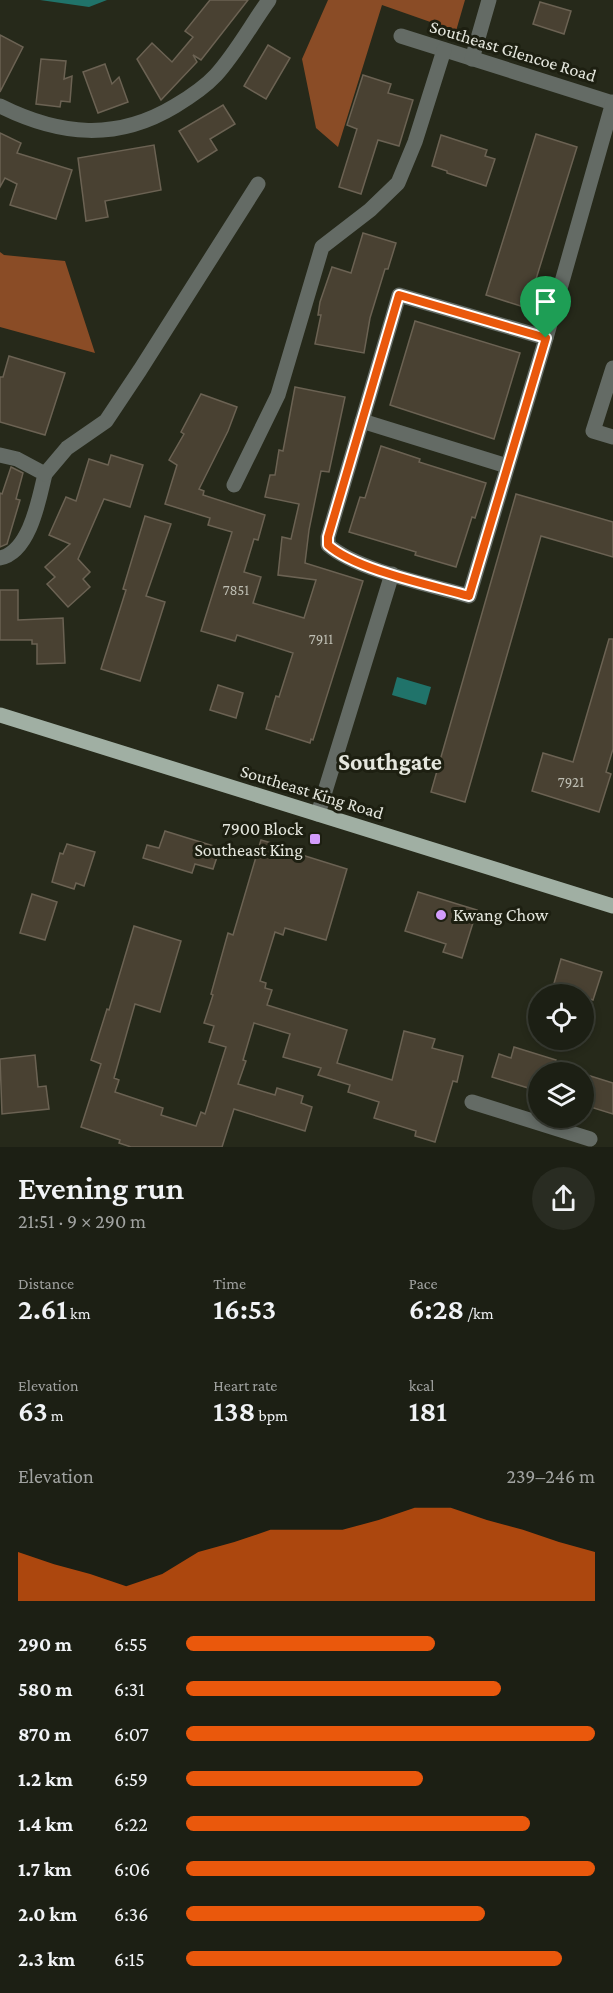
<!DOCTYPE html>
<meta charset="utf-8">
<style>
body{margin:0;font-family:"Crimson Pro",serif;background:#292c22;color:#f1f3f6;height:100vh;display:flex;flex-direction:column;font-size:22px;white-space:nowrap}
*{box-sizing:border-box;margin:0}
p{font-size:20px;color:#a0a2a0}
.icon{flex:none;width:33px;height:33px;fill:none;stroke:currentColor;stroke-width:2;stroke-linecap:round;stroke-linejoin:round}
.map{position:relative;height:1147px;overflow:hidden}
.drawer{display:flex;flex-direction:column;background:#1c1f14;flex:1}
.drawer>*{flex:none}
.controls{position:absolute;left:528px;top:984px;display:grid;gap:12px}
.controls a{display:grid;place-items:center;width:66px;height:66px;border-radius:50%;background:#1c1f14;box-shadow:0 3px 9px #0003,0 0 0 2px #3a3d34;font-size:30px}
.pin{position:absolute;display:grid;place-items:center;width:51px;height:51px;color:#fff;margin:-62px -26px;border-radius:50% 50% 50% 0;rotate:-45deg;box-shadow:0 0 6px #0007}
.pin .icon{rotate:45deg}
.round{display:grid;place-items:center;flex:none;width:63px;height:63px;border-radius:32px;background:#292c22}
.overview{display:flex;align-items:center;justify-content:space-between;height:102px;padding:0 18px}
h1{font-size:33px;font-weight:600;line-height:45px}
.metrics{display:grid;grid-template-columns:repeat(3,1fr);gap:9px;height:102px;padding:6px 18px}
.metrics div{display:grid;align-content:center}
.metrics b{font-size:30px;font-weight:600}
.metrics small{font-size:16px;font-weight:400}
.metrics p{font-size:16px}
.chart{height:168px;padding:12px 18px}
.chart p{display:flex;justify-content:space-between}
.chart svg{width:100%;height:108px;margin-top:6px;fill:#ea580c;opacity:.7}
ul{padding:0 18px;list-style:none;font-size:20px}
li{display:grid;grid-template-columns:96px 72px 1fr;align-items:center;height:45px}
li i{height:15px;border-radius:8px;background:#ea580c}
.map>svg:first-child{display:block}
</style>
<div class="map">
<svg width="613" height="1147" viewBox="0 0 613 1147">
<rect width="100%" height="100%" fill="#26291a"/>
<g fill="#8a4c26">
<path d="M328,0H465L456,31L382,5L338,147L316,128L302,59Z"/>
<path d="M0,252L4,255L65,261L95,353L0,327Z"/>
</g>
<g fill="#20736a">
<path d="M40,0H107L89,7Z"/>
<path d="M397,677L431,687L426,705L392,695Z"/>
</g>
<g fill="#494132" stroke="#6b6253" stroke-width="1.5">
<path d="M210,0H248L201,60L193,55L197,62L161,100L137,59L152,43L172,62L193,37L185,31Z"/>
<path d="M540,2L571,11L564,34L533,24Z"/>
<path d="M0,35L23,47L0,92Z"/>
<path d="M268,45L290,58L266,99L244,86Z"/>
<path d="M41,59L66,61L64,79L72,76L70,102L61,101L60,107L36,104Z"/>
<path d="M105,64L112,84L119,77L128,102L98,113L83,72Z"/>
<path d="M363,75L391,84L388,93L413,100L399,146L378,140L361,194L339,187L357,129L347,125Z"/>
<path d="M223,105L235,124L210,139L217,150L198,162L179,131Z"/>
<path d="M0,133L21,143L17,153L72,170L56,219L10,205L17,184L5,178L0,187Z"/>
<path d="M536,134L577,147L527,308L486,295Z"/>
<path d="M441,135L487,150L485,156L495,159L486,186L447,173V171L432,166Z"/>
<path d="M154,145L161,190L105,201L108,217L86,221L78,158Z"/>
<path d="M363,233L396,243L388,269H385L370,318L364,353L315,344L321,315H318L320,302L332,267L351,273Z"/>
<path d="M415,321L520,353L494,439L390,405Z"/>
<path d="M9,356L65,373L45,435L0,422V377H3Z"/>
<path d="M295,387L345,397L329,472L321,471L309,530L305,563L363,581L313,740L311,739L310,743L266,729L276,696L279,697L293,653L237,635L235,641L201,631L232,532L208,525L210,518L165,504L177,465L169,460L184,434L181,432L201,394L237,407L228,431L199,489L204,491L203,495L265,515L258,540L254,539L244,572L261,577L253,603L304,618L316,580L278,575L282,537L291,539L299,504L265,497L270,475H275L279,450L283,451Z"/>
<path d="M381,446L420,459L419,462L486,483L475,518L472,517L456,567L415,555L416,552L349,532L360,497L365,498Z"/>
<path d="M111,455L143,465L130,507L104,499L78,559L90,572L83,579L90,587L68,607L47,584L55,577L45,567L70,544L49,535L66,497L76,501L89,459L108,465Z"/>
<path d="M11,467L23,473L16,499L20,500L7,544L0,547V493L2,494Z"/>
<path d="M516,494L613,522V557L541,536L465,802L431,792Z"/>
<path d="M145,516L171,524L146,596L165,602L140,681L101,669L126,590L123,589Z"/>
<path d="M0,590H18V620L63,618L65,663L37,664V644H32V640H0Z"/>
<path d="M609,639H613V749L606,772L611,774L599,812L532,791L543,753L573,762Z"/>
<path d="M218,685L243,693L236,718L210,710Z"/>
<path d="M165,831L220,848L213,869L195,864L192,873L143,858L147,845L159,848Z"/>
<path d="M261,840L303,852L302,855L347,869L326,940L285,928L283,935L275,932L260,981L266,983L265,988L272,990L267,1005L347,1030L337,1063L392,1080L404,1031L435,1039L432,1048L463,1056L457,1082L453,1081L435,1142L415,1136L416,1131L374,1118L379,1102L348,1092L350,1085L318,1075L321,1068L283,1057L290,1034L254,1023L243,1060L246,1061L238,1084L275,1095L277,1088L303,1096L301,1103L312,1107L305,1131L234,1109L222,1147H131L119,1143L120,1140L81,1127L101,1064L91,1060L107,1009L109,1010L134,926L181,941L160,1012L135,1004L114,1078L119,1080L115,1092L163,1108L161,1115L196,1126L201,1112L205,1114L226,1047L209,1042L214,1026L204,1023L213,995L211,994L228,933L233,935Z"/>
<path d="M67,844L95,852L84,886L76,883L74,889L52,882L60,853L63,854Z"/>
<path d="M418,892L477,910L462,958L443,952L446,944L405,931Z"/>
<path d="M32,894L57,902L45,940L20,933Z"/>
<path d="M561,959L602,972L593,1000L584,997V994H576L553,987Z"/>
<path d="M514,1047L556,1060L553,1072H538V1091L492,1077L499,1054L511,1058Z"/>
<path d="M35,1055L38,1087L46,1086L49,1109L2,1114L0,1059Z"/>
<path d="M584,1074L613,1083V1114L584,1105Z"/>
</g>
<g fill="none" stroke-linecap="round" stroke-linejoin="round">
<g stroke="#646b65" stroke-width="15">
<path d="M401,36L613,103"/>
<path d="M472,59L489,0"/>
<path d="M0,106C60,136 117,141 175,106C190,97 204,88 216,75C236,53 251,25 269,0"/>
<path d="M399,295L546,338L469,596C430,585 357,570 328,545V537Z"/>
<path d="M546,338L613,102"/>
<path d="M613,368L593,431L613,437"/>
<path d="M362,421L507,466"/>
<path d="M0,455L17,459L45,474C39,499 30,552 0,558"/>
<path d="M45,474L67,448L106,421L140,370L258,184"/>
<path d="M234,485L278,395L322,247L370,210L398,183L415,142L444,50"/>
<path d="M318,814L392,574"/>
<path d="M472,1102L590,1139"/>
</g>
<path stroke="#a0afa3" stroke-width="15" d="M0,715L613,906"/>
</g>
<g fill="none" stroke-linecap="round" stroke-linejoin="round">
<g stroke="#fff" stroke-width="12">
<path id="route" d="M399,295L546,338L469,596C431,585 356,570 328,545V537Z"/>
</g>
<use href="#route" stroke="#ea580c" stroke-width="8"/>
</g>
<g fill="#d39cfc" stroke="#1d1f11" stroke-width="2">
<rect x="309" y="833" width="12" height="12" rx="3"/>
<circle cx="441" cy="915" r="6"/>
</g>
<g text-anchor="middle" stroke-width="6" stroke-linejoin="round" paint-order="stroke">
<g font-size="15" fill="#bebeb3">
<text x="236" y="595">7851</text>
<text x="321" y="644">7911</text>
<text x="571" y="787">7921</text>
</g>
<g font-size="18" fill="#e5e7de" stroke="#1d1f11">
<text transform="translate(513 51) rotate(17)" y="6">Southeast Glencoe Road</text>
<text transform="translate(312 792) rotate(17)" y="6">Southeast King Road</text>
</g>
<g font-size="18" fill="#e5e7de" stroke="#1d1f11" text-anchor="end">
<text x="303" y="835">7900 Block<tspan x="303" dy="21">Southeast King</tspan></text>
<text x="453" y="921" text-anchor="start">Kwang Chow</text>
</g>
<g font-size="24" font-weight="bold" fill="#e5e7de" stroke="#1d1f11">
<text x="390" y="770">Southgate</text>
</g>
</g>
</svg>
<div class="controls">
<a><svg class="icon" aria-label="locate" viewBox="0 0 24 24"><circle cx="12" cy="12" r="6"/><path d="M12 2v4M12 18v4M2 12h4M18 12h4"/></svg></a>
<a><svg class="icon" aria-label="layers" viewBox="0 0 24 24"><path d="M12 4l9 5-9 5-9-5zM3 14l9 5 9-5"/></svg></a>
</div>
<div class="pin" style="left:546px;top:338px;background:#1e9e55"><svg class="icon" aria-label="arrive" viewBox="0 0 24 24"><path d="M6 21V4h12l-3 4 3 4H6"/></svg></div>
</div>
<section class="drawer">
<div class="overview"><div><h1>Evening run</h1><p>21:51 · 9 × 290 m</p></div><a class="round"><svg class="icon" aria-label="share" viewBox="0 0 24 24"><path d="M12 15V3M7 8l5-5 5 5M5 13v7h14v-7"/></svg></a></div>
<div class="metrics">
<div><p>Distance</p><b>2.61<small> km</small></b></div>
<div><p>Time</p><b>16:53</b></div>
<div><p>Pace</p><b>6:28<small> /km</small></b></div>
</div>
<div class="metrics">
<div><p>Elevation</p><b>63<small> m</small></b></div>
<div><p>Heart rate</p><b>138<small> bpm</small></b></div>
<div><p>kcal</p><b>181</b></div>
</div>
<div class="chart"><p><span>Elevation</span>239–246 m</p>
<svg viewBox="0 0 160 44" preserveAspectRatio="none"><path d="M0 44V24L10 29L20 33L30 38L40 33L50 24L60 20L70 15L80 15L90 15L100 11L110 6L120 6L130 11L140 15L150 20L160 24V44z"/></svg>
</div>
<ul>
<li><b>290 m</b>6:55<i style="width:61%"></i></li>
<li><b>580 m</b>6:31<i style="width:77%"></i></li>
<li><b>870 m</b>6:07<i style="width:100%"></i></li>
<li><b>1.2 km</b>6:59<i style="width:58%"></i></li>
<li><b>1.4 km</b>6:22<i style="width:84%"></i></li>
<li><b>1.7 km</b>6:06<i style="width:100%"></i></li>
<li><b>2.0 km</b>6:36<i style="width:73%"></i></li>
<li><b>2.3 km</b>6:15<i style="width:92%"></i></li>
</ul>
</section>
